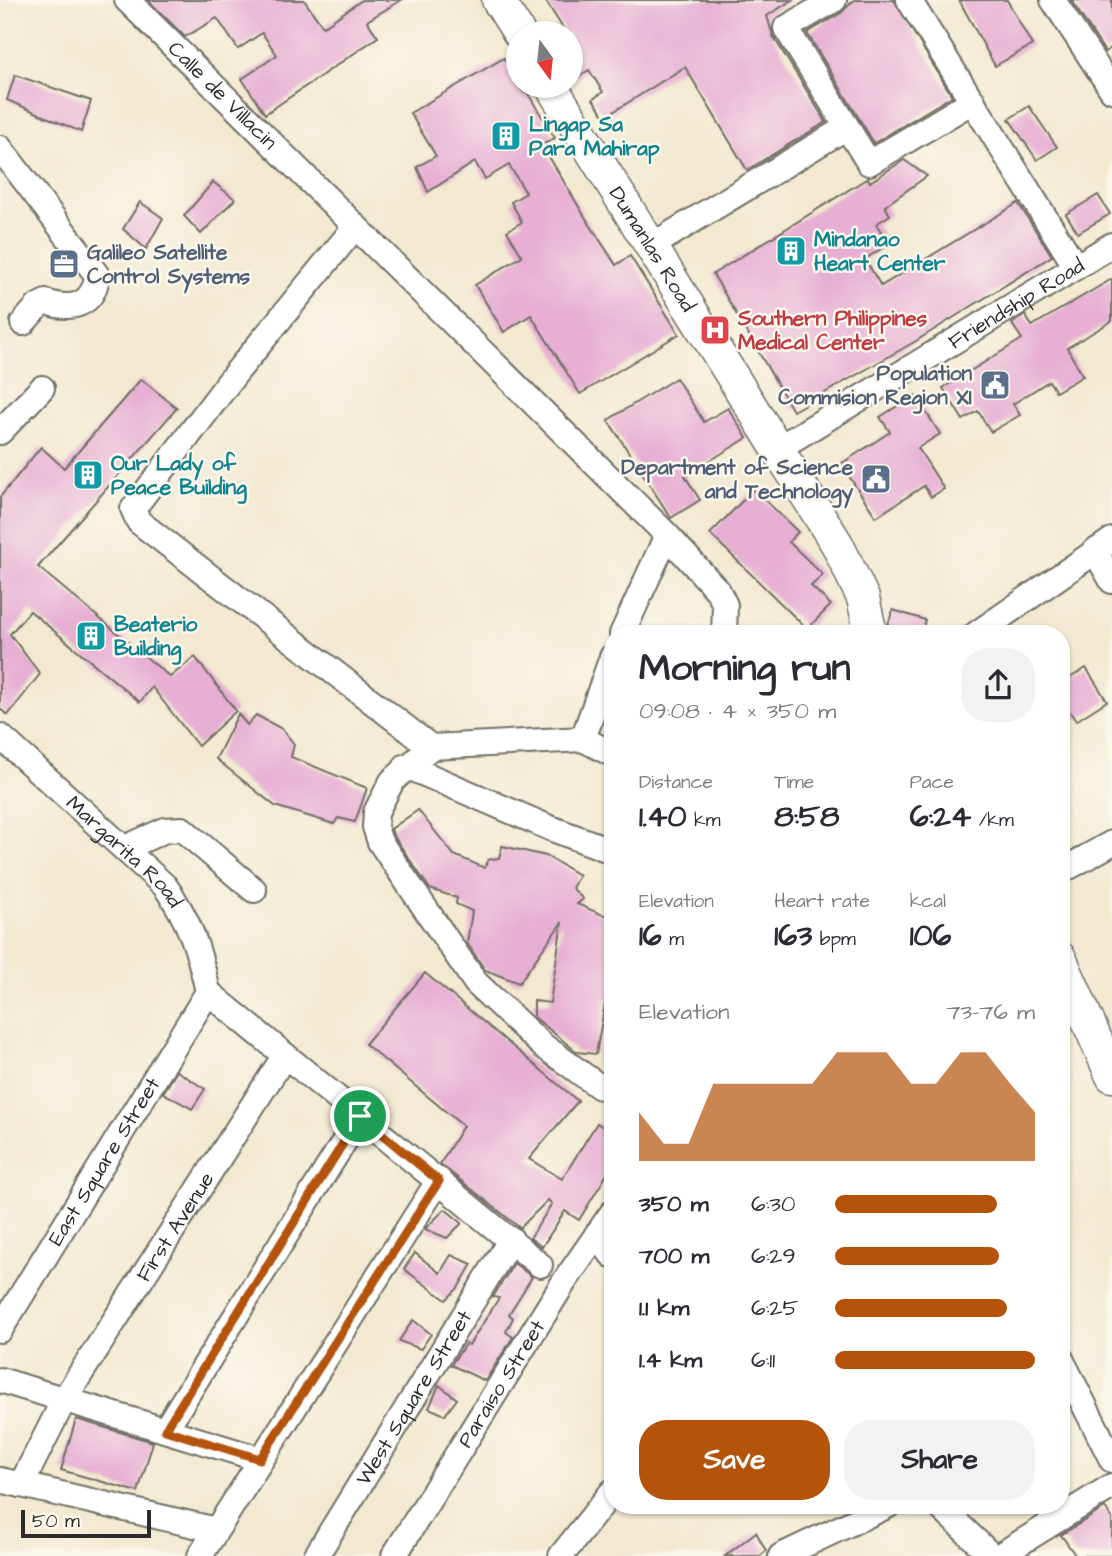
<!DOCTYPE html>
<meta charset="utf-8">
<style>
body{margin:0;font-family:"Architects Daughter",sans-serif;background:#f2f2f3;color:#2b2b33;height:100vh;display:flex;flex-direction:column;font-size:26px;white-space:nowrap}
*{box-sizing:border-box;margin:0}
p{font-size:23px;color:#7c7c81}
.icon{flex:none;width:38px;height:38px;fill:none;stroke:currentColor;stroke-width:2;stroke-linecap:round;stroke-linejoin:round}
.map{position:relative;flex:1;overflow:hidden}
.side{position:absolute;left:604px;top:625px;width:466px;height:889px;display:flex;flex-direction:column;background:#fff;border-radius:28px;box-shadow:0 2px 5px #0004}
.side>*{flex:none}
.needle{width:46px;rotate:165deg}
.controls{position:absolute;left:506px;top:21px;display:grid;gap:14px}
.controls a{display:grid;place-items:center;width:77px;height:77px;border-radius:50%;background:#fff;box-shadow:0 2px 5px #0004;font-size:35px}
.scale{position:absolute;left:21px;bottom:18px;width:130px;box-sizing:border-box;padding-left:7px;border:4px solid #2b2b2b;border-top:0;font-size:19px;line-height:24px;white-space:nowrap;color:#2b2b2b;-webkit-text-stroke:5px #fbf7ec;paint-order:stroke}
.pin{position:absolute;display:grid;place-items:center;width:60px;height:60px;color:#fff;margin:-30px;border:4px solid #fff;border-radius:50%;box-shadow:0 2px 7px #0007}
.round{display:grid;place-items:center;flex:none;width:74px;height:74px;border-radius:28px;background:#f2f2f3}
.summary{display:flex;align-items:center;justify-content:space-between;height:119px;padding:0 35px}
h1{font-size:38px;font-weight:700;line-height:52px}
.metrics{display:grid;grid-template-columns:repeat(3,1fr);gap:10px;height:119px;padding:7px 35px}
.metrics div{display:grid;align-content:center}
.metrics b{font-size:30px;font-weight:700}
.metrics small{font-size:19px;font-weight:400}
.metrics p{font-size:19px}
.chart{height:196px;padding:14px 35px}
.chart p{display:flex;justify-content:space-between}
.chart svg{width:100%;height:126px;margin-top:7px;fill:#b45309;opacity:.7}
.action{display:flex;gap:14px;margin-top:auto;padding:14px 35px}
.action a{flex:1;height:80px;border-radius:28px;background:#b45309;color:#fff;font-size:28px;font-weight:700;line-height:80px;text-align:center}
.action a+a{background:#f2f2f3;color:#2b2b33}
ul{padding:0 35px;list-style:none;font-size:23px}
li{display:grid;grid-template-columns:112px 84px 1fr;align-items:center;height:52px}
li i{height:18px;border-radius:9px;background:#b45309}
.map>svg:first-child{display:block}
</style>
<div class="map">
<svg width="1112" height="1556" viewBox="0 0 1112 1556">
<rect width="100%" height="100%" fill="#fbf7ec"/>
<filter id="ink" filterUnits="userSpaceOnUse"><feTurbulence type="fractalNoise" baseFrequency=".0143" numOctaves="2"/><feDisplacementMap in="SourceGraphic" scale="14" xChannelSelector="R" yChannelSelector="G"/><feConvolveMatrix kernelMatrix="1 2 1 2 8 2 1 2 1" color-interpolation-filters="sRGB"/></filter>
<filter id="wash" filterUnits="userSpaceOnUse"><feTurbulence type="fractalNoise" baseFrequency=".00686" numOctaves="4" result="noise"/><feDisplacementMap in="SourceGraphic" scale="28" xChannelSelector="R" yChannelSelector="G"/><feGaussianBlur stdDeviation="1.57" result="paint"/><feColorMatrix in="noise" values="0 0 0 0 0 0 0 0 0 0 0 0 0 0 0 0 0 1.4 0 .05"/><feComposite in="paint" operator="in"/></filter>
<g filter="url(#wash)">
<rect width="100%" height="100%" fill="#f2e9d0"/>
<g id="blocks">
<g fill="#e7afd3">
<path d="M148,0H304L323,27L362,0H401L367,21L378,37L265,114L242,79L277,55L262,33L238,49L217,18L185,37Z"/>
<path d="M545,0H792L767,16L773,36L826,122L747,170L685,67L605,117L593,99L603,92L589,70L577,78L570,67V33H566Z"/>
<path d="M854,0H894L952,96L874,143L807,33L841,13Z"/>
<path d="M959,0H1007L1032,45L995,66Z"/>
<path d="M1071,0H1112V47L1105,52Z"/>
<path d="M504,58L518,86L525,93L527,92L555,138L542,145L585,217L616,265L630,256L679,334L580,394L531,315L504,332L475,285L522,256L507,231L522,222L511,202L526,193L509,165L485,179L475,162L428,192L417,167L436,156L410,113Z"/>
<path d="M15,75L91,101L81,132L7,100Z"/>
<path d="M1029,106L1057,147L1037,160L1009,119Z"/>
<path d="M904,160L927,176L885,206L890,215L876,224L889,244L865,259L881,286L1018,203L1052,256L916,341L793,411L713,274L868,178L870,182Z"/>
<path d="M213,182L235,199L201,234L184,216Z"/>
<path d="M1098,195L1110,214L1078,233L1066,214Z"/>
<path d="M140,202L163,218L146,249L123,229Z"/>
<path d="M1112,279V321L1067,348L1083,376L1056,392L1049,381L1013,404L1020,415L991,432L978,411L963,420L943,388L1022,339L1012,324L1017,320L1025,315L1032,326Z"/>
<path d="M676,378L704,422L728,408L747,438L685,476L700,500L671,518L608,420Z"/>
<path d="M141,379L177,408L38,567L170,677L195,657L236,711L198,746L152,687L140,702L30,611L10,634L40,674L8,715L0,709V497L41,447L64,468Z"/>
<path d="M915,395L940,434L918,448L944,489L931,497L924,486L876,517L841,464L890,432L880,417Z"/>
<path d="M754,489L798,532L789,542L823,575L811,586L831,605L807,629L710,534Z"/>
<path d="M893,610L925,620L922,634H889L888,624Z"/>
<path d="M1086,668L1107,701L1076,721L1060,697V684Z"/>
<path d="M238,714L247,725L256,715L282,729L294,744L291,757L367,788L355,822L338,818L334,824L275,806L216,759Z"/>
<path d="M418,810L454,855L485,868L488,860L499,858L502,846L546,856L579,875L572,888L583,899L577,904L603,915L612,914V999L606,998L596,1054L577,1052L534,1017V1001L550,1003L562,922L519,983L485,970L467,943L472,911L456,904L457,898L430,889L393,835L391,829Z"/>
<path d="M425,973L578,1101L529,1159L562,1179L597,1123L612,1133V1166L579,1220L565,1211L542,1247L530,1238L552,1204L548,1200L520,1228L440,1164L463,1126L365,1044Z"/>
<path d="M177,1071L205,1089L192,1109L163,1093Z"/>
<path d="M445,1209L462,1223L447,1238L425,1229Z"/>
<path d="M415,1253L440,1273L451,1255L472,1264L458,1288L446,1300L404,1269Z"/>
<path d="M514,1263L532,1277L509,1314L513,1318L506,1332L513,1337L485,1381L451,1365L466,1343L469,1345L499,1298L493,1297Z"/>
<path d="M413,1320L431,1334L421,1349L399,1341Z"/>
<path d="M439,1385L457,1399L445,1415L429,1408Z"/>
<path d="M76,1419L153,1442L138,1492L61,1470Z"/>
<path d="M1105,1508L1112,1518V1556H1076L1061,1535Z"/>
<path d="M756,1532L766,1551L760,1556H725Z"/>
</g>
</g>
</g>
<g filter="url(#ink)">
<use href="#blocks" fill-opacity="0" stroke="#716e65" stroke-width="2"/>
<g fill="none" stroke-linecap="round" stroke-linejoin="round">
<g stroke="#716e65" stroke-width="28">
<g id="minor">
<path id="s1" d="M127,0L667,535L718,591L725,605L724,634"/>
<path d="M834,0L786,28L869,163L973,101"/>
<path d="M909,0L1076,267"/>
<path d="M1053,0L1112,90"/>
<path d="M0,148L97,275C94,306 71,311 46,302L38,306L23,323"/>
<path d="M355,227L235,374L133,509L139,522L431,747"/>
<path d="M651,246L847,127"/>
<path d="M0,432L42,388"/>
<path id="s2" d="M777,449L1112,245"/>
<path d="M1095,551L1112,581"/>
<path d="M622,634L667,535"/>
<path d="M976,634L1112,540"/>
<path id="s3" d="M0,736L165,886C190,921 199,950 208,992"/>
<path d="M583,739L612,657"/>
<path d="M612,754L583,739L431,747L392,781L376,812L375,827L380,842L476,983L542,1045L600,1087L612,1083"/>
<path d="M406,766L550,828L612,851"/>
<path d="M125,848L165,830L182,829L254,890"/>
<path d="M1060,872L1112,843"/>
<path d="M208,992L540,1265"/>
<path d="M597,1234L612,1255"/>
<path id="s4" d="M0,1330L208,992"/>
<path d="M1060,1357L1112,1460"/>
<path d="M0,1380L260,1459"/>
<path d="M165,1430L360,1116"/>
<path d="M0,1480L216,1530"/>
<path id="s5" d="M21,1485L65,1398L285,1055"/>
<path d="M938,1505L992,1556"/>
<path d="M200,1556L439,1180"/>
<path id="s6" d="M316,1556L511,1239"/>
<path id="s7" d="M394,1556L564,1282L612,1213"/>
<path d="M561,1556L612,1492"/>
<path d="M781,1556L889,1505"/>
<path d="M999,1556L1112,1486"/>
</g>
</g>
<g stroke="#716e65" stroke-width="35">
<g id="major">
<path d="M498,0L519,33"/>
<path id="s8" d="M551,86L837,544L863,598L871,634"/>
<path d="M1060,958L1112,1076"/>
</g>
</g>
<use href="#minor" stroke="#fff" stroke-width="24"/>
<use href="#major" stroke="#fff" stroke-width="32"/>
</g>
</g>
<g fill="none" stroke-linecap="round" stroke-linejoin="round" filter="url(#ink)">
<g stroke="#fff" stroke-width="14">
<path id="route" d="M360,1116L439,1181L260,1459L165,1430Z"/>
</g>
<use href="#route" stroke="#b45309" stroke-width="9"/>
</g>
<defs>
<g id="building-square" transform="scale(1.575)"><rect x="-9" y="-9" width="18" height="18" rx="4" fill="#0f9aa8" stroke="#fbf7ec"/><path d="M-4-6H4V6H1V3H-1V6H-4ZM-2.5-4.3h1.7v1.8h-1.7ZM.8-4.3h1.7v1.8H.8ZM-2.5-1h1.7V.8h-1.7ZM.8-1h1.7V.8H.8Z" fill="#fff"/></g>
<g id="office-square" transform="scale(1.575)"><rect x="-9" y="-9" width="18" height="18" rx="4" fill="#5c6f8a" stroke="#fbf7ec"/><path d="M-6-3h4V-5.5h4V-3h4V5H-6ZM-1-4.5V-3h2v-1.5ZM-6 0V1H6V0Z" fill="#fff"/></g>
<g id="hospital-square" transform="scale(1.575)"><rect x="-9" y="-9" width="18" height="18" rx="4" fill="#e0444e" stroke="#fbf7ec"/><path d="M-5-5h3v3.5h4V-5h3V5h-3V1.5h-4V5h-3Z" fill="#fff"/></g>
<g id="civic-square" transform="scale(1.575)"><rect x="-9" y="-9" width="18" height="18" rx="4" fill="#5c6f8a" stroke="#fbf7ec"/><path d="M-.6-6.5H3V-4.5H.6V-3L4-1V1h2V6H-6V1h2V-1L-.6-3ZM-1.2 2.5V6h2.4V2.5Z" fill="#fff"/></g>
</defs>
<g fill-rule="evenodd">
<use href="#building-square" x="506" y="136"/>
<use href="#building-square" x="791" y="251"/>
<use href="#office-square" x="64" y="264"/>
<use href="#hospital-square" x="715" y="330"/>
<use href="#civic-square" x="995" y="385"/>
<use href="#building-square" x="88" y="475"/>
<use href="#civic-square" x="876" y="479"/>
<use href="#building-square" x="91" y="636"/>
</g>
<g text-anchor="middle" stroke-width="5" stroke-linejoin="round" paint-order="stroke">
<g font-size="21" fill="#2b2b2b" stroke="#fbf7ec">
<text dy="7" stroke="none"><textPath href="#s1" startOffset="135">Calle de Villacin</textPath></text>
<text dy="7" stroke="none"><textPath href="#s8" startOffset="192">Dumanlas Road</textPath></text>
<text dy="7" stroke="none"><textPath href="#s2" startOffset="280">Friendship Road</textPath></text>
<text dy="7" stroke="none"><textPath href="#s3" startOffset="170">Margarita Road</textPath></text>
<text dy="7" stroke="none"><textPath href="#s4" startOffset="198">East Square Street</textPath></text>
<text dy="7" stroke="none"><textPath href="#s5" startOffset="301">First Avenue</textPath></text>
<text dy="7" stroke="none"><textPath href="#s7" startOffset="203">Paraiso Street</textPath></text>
<text dy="7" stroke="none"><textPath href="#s6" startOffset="186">West Square Street</textPath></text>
</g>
<g font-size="21" font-weight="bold" fill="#0d838f" stroke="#fbf7ec" text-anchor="start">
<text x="529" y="131">Lingap Sa<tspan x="529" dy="24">Para Mahirap</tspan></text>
<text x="814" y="246">Mindanao<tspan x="814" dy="24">Heart Center</tspan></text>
<text x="111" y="470">Our Lady of<tspan x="111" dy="24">Peace Building</tspan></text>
<text x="114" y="631">Beaterio<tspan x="114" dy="24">Building</tspan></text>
</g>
<g font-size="21" font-weight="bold" fill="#4e5e75" stroke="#fbf7ec" text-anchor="end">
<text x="87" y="259" text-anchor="start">Galileo Satellite<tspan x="87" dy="24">Control Systems</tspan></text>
<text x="972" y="380">Population<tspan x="972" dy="24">Commision Region XI</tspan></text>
<text x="853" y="474">Department of Science<tspan x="853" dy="24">and Technology</tspan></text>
</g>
<g font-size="21" font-weight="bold" fill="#be3a42" stroke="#fbf7ec" text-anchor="start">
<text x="738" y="325">Southern Philippines<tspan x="738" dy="24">Medical Center</tspan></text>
</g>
</g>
</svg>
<div class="controls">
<a><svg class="needle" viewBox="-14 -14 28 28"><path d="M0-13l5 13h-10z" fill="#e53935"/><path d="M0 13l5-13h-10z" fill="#7c7c81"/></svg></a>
</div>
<div class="scale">50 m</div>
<div class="pin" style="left:360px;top:1116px;background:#1e9e55"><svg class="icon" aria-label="arrive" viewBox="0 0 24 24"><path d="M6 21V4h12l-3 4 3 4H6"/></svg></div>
<section class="side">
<div class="summary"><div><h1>Morning run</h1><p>09:08 · 4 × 350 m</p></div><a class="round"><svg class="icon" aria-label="share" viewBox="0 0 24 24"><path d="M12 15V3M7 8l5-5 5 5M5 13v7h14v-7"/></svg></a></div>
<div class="metrics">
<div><p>Distance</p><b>1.40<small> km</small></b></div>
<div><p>Time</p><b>8:58</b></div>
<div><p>Pace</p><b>6:24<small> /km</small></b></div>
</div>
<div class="metrics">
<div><p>Elevation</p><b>16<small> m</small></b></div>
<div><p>Heart rate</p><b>163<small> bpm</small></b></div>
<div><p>kcal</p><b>106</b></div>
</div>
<div class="chart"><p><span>Elevation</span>73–76 m</p>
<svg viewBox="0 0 160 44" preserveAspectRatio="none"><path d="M0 44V27L10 38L20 38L30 17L40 17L50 17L60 17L70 17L80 6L90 6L100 6L110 17L120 17L130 6L140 6L150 17L160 27V44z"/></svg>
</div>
<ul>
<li><b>350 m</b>6:30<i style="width:81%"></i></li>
<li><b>700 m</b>6:29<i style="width:82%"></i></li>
<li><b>1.1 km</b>6:25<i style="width:86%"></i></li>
<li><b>1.4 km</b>6:11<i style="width:100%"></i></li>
</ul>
<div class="action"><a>Save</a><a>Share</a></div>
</section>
</div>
